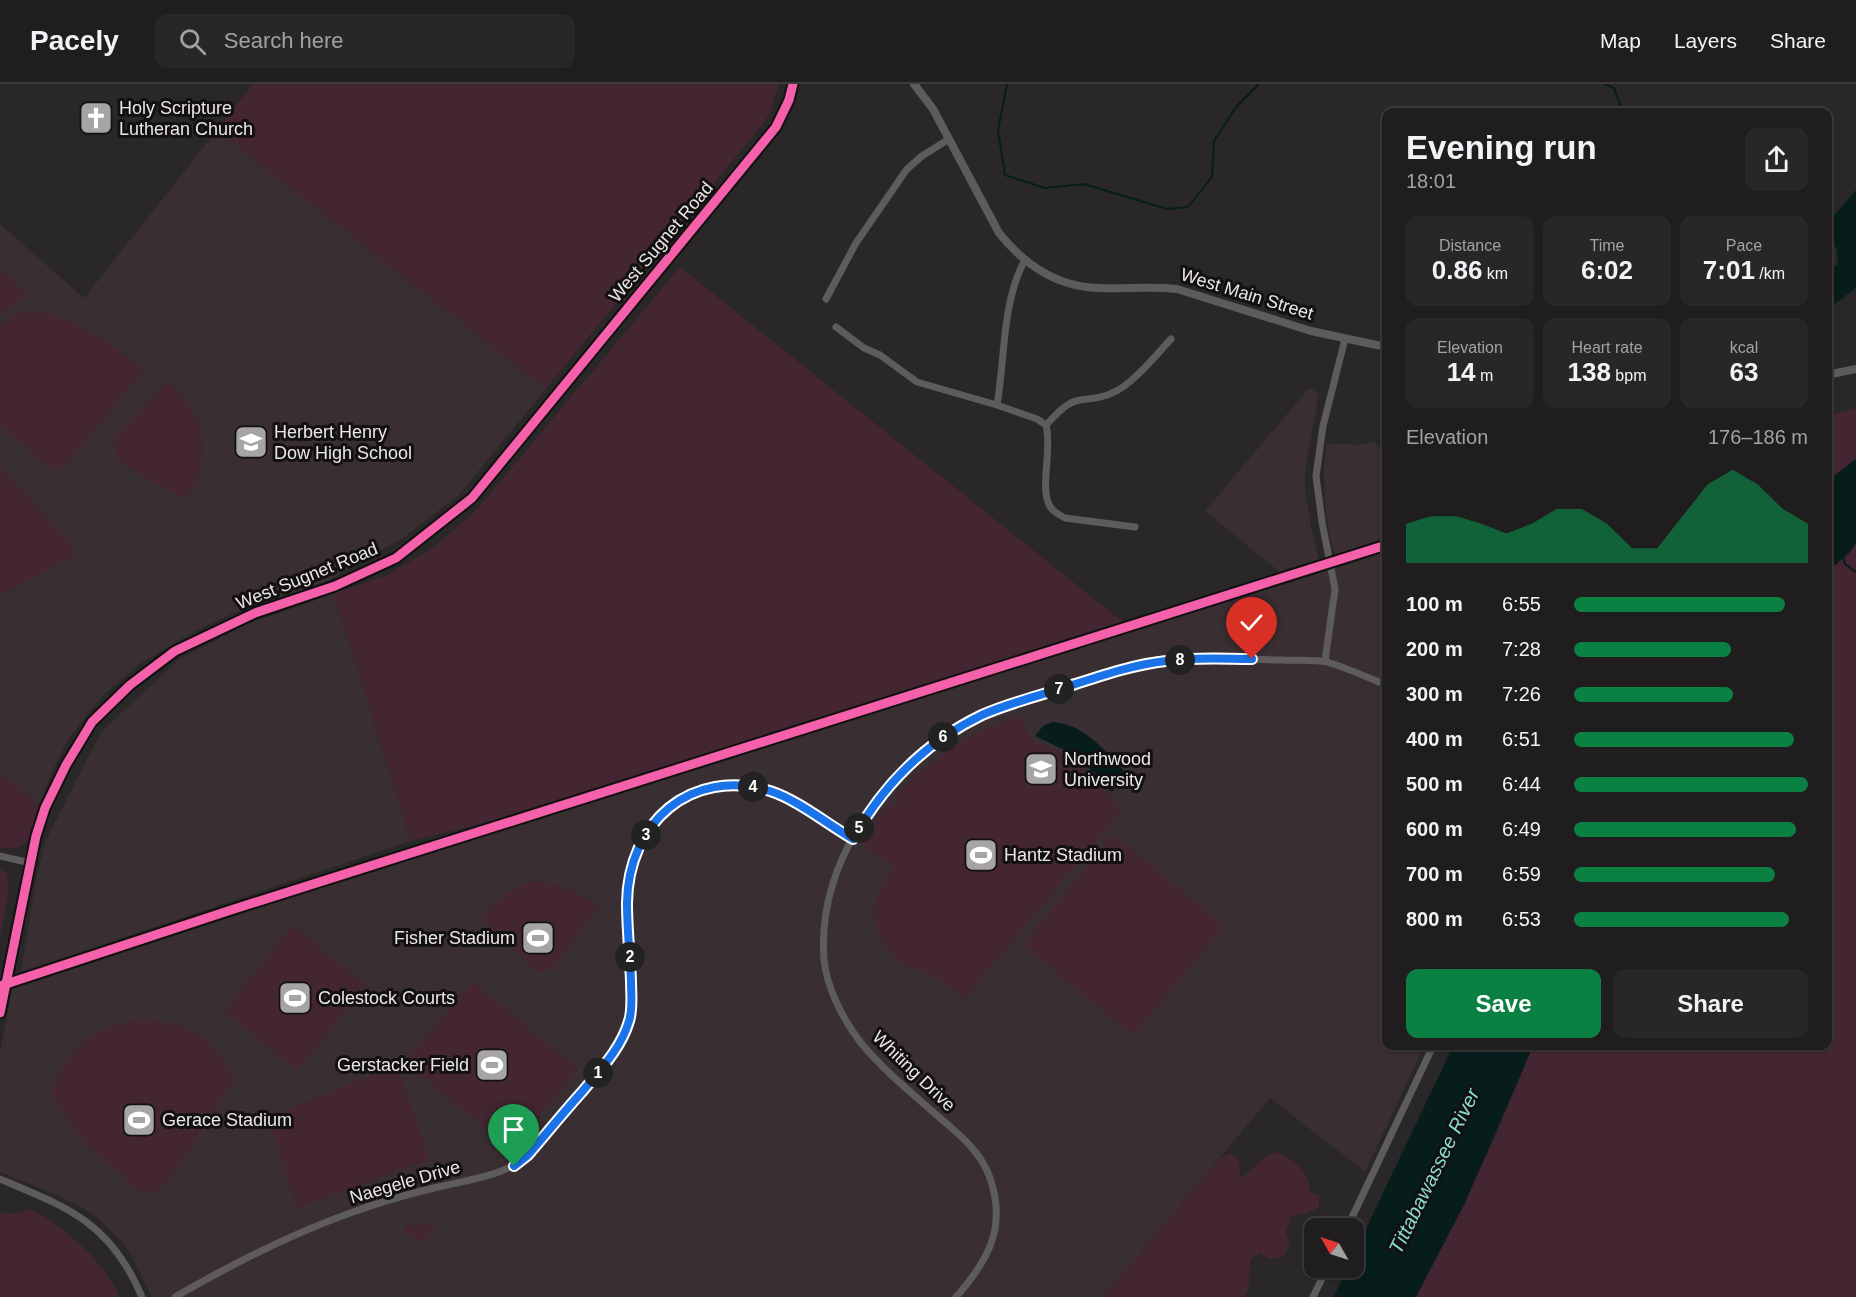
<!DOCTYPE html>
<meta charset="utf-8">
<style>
body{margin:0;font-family:Arial,sans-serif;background:#282627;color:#f1f3f6;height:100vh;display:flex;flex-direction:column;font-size:22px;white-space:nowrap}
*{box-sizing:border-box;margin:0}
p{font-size:20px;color:#a2a2a4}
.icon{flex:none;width:33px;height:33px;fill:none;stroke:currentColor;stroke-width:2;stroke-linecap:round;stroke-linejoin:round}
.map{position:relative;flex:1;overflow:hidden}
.sheet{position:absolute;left:1382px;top:24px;width:450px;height:942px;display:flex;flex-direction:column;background:#201d1e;border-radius:12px;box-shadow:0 2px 4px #0004,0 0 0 2px #3d3b3c}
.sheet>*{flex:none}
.needle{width:39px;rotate:309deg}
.tools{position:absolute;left:1304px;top:1134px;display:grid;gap:12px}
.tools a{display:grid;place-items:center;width:60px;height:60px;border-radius:12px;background:#201d1e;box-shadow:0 2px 4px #0004,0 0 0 2px #3d3b3c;font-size:30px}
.pin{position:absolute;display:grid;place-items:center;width:51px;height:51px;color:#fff;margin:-62px -26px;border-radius:50% 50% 50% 0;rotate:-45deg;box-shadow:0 0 6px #0007}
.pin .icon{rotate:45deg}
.km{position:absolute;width:30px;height:30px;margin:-15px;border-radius:50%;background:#222;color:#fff;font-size:16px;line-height:30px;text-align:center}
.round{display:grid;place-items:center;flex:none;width:63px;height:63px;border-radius:12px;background:#282627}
.head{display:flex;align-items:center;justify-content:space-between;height:102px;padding:0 24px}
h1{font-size:33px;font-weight:600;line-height:45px}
.stats{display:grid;grid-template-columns:repeat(3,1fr);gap:9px;height:102px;padding:6px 24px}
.stats div{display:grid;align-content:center;border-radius:12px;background:#282627;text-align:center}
.stats b{font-size:26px;font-weight:600}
.stats small{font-size:16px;font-weight:400}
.stats p{font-size:16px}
.chart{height:168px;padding:12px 24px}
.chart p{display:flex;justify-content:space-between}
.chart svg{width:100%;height:108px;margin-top:6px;fill:#0b8043;opacity:.7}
.button{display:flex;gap:12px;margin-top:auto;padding:12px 24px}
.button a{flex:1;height:69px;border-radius:12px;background:#0b8043;color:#fff;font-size:24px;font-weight:600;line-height:69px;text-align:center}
.button a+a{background:#282627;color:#f1f3f6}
ul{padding:0 24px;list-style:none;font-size:20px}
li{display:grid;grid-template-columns:96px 72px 1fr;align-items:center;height:45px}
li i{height:15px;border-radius:8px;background:#0b8043}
header{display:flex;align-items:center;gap:36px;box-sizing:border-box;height:84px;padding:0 30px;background:#201d1e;border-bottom:2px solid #3d3b3c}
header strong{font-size:28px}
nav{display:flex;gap:33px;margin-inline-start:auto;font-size:21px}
.search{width:420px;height:54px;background:#282627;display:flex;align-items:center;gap:15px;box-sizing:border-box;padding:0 21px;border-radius:12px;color:#a2a2a4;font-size:22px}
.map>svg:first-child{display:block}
</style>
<header>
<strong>Pacely</strong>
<div class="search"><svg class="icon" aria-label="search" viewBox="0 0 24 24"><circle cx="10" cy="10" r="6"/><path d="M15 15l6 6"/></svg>Search here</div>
<nav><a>Map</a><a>Layers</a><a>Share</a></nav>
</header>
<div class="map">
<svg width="1856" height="1213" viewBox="0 0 1856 1213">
<rect width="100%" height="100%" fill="#2a2728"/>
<g fill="#392e32">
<path d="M217,46L546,305L458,412L403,454L330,496L240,526L196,547L141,579L102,612L69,654L52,688L39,721L0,689V140L84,214Z"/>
<path d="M1309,304L1319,309L1305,388V406L1311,443L1319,477L1281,489L1205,427Z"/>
<path d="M1373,358L1386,370V457L1335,472L1329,450L1325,424L1324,386L1327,359L1358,361Z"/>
<path d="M1386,466V962H1424L1365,1088L1270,1014L1103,1213H152L131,1171L121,1157L99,1135L83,1124L54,1110L0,1088V967L13,902Z"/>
<path d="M334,509L411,757L21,888L35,800L45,758L101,648L178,576L247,540Z"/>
</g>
<g fill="#432632">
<path d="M253,0H779L770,29L765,37L546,305L217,46Z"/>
<path d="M680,183L1123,538L499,735L411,757L334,509L388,491L437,461L477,425Z"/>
<path d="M0,185L27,209L0,231Z"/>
<path d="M32,227C83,235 105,257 144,286L65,382L50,385L0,341V241L18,229Z"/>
<path d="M168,298C198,322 212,357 197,395C194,402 189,409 185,415L118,378L114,361L115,353Z"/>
<path d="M1856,324V375L1827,397V333Z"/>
<path d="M0,382L72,461V473L0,512Z"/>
<path d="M1856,459V1213H1416L1491,1063L1533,962H1827V488L1850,468Z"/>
<path d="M1021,631L1028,651L1036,659L1055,665L1075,677L1122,726L964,915L934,892L899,878L881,855L875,840L873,827L876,815L893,782L862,761L871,745L890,718L895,722L899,717L894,713C935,673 966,649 1021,631Z"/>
<path d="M0,689L39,721C31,745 32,771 0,763Z"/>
<path d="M1113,750L1224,842L1133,952L1023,861Z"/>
<path d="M0,785L6,788L9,808L0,852Z"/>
<path d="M531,798C561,799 576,805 599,823L551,886L537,887L481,836C497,815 507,808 531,798Z"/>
<path d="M293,841L366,901L297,987L224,927Z"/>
<path d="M473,897L578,985L510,1066L405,978Z"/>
<path d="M144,935C168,938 195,944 213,963C221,972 228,984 235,994L185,1073L159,1107L141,1109L88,1062L50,1010C69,962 92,942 144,935Z"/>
<path d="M397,981L430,1075L297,1124L268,1033Z"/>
<path d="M1276,1068C1297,1078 1307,1084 1311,1108L1319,1112V1124L1307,1129L1291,1132L1286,1148L1290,1161L1283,1173L1269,1175L1260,1169L1251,1175C1248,1188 1252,1203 1244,1213H1103L1220,1074L1231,1069L1239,1076L1240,1092L1242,1094L1265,1073Z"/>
<path d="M30,1125C61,1140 107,1179 119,1213H0V1128L14,1130Z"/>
<path d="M431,1138L436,1142L423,1157L419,1158L404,1146L407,1139L410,1140L413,1144Z"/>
</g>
<g fill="#071d1c">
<path d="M1856,106V204L1827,226V186L1838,181L1837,165L1828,153L1829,137Z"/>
<path d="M1856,375V459L1850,468L1827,488V397Z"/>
<path d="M1052,638C1082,639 1104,665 1123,686V690L1113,701L1114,707H1110L1106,700L1075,671L1035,652L1043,642Z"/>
<path d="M1453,962H1533L1465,1119L1416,1213H1333L1348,1184H1353V1172Z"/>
</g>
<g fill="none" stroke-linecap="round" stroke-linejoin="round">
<g stroke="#071d1c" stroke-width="2">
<path d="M1007,0L998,46L1005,91L1045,104L1084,100L1167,125L1188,123L1212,93L1214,57L1236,23L1259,0"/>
<path d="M1605,0L1614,4L1621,23L1619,28"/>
<path d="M1843,473L1845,480L1856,488"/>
</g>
<g stroke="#5e5b5c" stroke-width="7">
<path d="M1025,176C1002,217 1005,275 997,321L1037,335L1046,341C1052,364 1041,399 1048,418C1051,427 1058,430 1065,434L1135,443"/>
<path d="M826,215L856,159L907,85L922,72L949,55"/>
<path d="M836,243L864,264L880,271L917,298L997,321"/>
<path d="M1046,341C1056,331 1066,318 1080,316C1092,314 1101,315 1112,309C1132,301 1156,271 1171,255"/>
<path d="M1325,577L1335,505L1322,438L1316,392L1323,342L1345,255"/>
<path d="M0,772L30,779"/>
<path d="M0,929L36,752L45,724L66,681L92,638L130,601L175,567L255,529L335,502L396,474L472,414L776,43L789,16L793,0"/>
<path d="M0,1095C69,1124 111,1139 142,1213"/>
<path d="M1347,1144L1433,962"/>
<path d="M175,1213C232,1180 290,1150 353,1128C380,1118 409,1110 438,1103C467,1096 507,1092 529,1070C542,1058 553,1042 564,1029C587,1001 620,973 629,937C637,907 627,853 627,819C628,741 693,680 772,708C801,718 827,740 853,755"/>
<path d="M956,1213C988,1177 1007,1143 990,1094C981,1068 960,1051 940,1034C913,1010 884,987 861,959C844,937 827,905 824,876C817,783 879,692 957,645C1000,618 1053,607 1101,592C1123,586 1145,578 1168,576C1205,573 1244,575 1282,576C1296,577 1314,575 1327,578C1347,584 1367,593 1386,601"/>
<path d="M1313,1213L1327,1184"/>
</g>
<g stroke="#5e5b5c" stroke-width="8">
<path d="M914,0L933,25L999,149C1024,180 1056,203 1098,204C1124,205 1150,202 1177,205L1311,247L1386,263"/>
<path d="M1827,291L1856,285"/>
</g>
<g stroke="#121010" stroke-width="13">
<g id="cycleway">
<path d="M0,902L234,825L1386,461"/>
<path d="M0,929L36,752L45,724L66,681L92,638L130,601L175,567L255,529L335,502L396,474L472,414L776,43L789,16L793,0"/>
</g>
</g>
<use href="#cycleway" stroke="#f560ab" stroke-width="9"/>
</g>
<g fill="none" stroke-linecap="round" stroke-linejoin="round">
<g stroke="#fff" stroke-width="12">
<path id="route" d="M514,1082L528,1071C546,1050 563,1029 581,1009C599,987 621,965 629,937C633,925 631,910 631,897C630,871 627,845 627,819C628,739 690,683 770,707C798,716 827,740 853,755C883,701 926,658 982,631C1007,620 1034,613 1060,605C1095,594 1130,581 1166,577C1194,573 1224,575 1252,575"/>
</g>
<use href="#route" stroke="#1a73e8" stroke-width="8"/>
</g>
<defs>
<g id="church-square" transform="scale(1.725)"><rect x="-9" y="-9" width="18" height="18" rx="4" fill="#a7a4a5" stroke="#121010"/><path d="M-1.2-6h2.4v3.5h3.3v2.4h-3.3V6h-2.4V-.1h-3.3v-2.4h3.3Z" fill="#fff"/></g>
<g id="school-square" transform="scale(1.725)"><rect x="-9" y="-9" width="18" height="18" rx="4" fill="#a7a4a5" stroke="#121010"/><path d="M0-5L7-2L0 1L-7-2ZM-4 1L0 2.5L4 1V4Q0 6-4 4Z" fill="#fff"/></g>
<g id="university-square" transform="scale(1.725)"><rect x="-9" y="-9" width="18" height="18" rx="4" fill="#a7a4a5" stroke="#121010"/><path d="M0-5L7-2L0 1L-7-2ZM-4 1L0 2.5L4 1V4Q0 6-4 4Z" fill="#fff"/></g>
<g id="stadium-square" transform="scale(1.725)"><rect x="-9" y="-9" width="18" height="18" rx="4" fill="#a7a4a5" stroke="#121010"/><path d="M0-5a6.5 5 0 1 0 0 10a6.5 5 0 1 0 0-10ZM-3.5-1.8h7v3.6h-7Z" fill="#fff"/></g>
</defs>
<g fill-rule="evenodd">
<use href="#church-square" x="96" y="34"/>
<use href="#school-square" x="251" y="358"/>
<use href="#university-square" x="1041" y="685"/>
<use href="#stadium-square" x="981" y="771"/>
<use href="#stadium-square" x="538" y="854"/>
<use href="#stadium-square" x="295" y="914"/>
<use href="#stadium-square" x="492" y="981"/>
<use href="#stadium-square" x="139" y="1036"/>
</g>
<g text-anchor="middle" stroke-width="6" stroke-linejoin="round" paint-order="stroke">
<g font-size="18" fill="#ebe7e8" stroke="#121010" text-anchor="start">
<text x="119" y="30">Holy Scripture<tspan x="119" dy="21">Lutheran Church</tspan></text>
<text x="274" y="354">Herbert Henry<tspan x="274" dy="21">Dow High School</tspan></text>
<text x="1064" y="681">Northwood<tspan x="1064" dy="21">University</tspan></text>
<text x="1004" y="777">Hantz Stadium</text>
<text x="515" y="860" text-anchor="end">Fisher Stadium</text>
<text x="318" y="920">Colestock Courts</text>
<text x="469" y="987" text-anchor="end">Gerstacker Field</text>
<text x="162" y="1042">Gerace Stadium</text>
</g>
<g font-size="18" fill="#ebe7e8" stroke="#121010">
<text transform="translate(661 158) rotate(-50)" y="6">West Sugnet Road</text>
<text transform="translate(1247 210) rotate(17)" y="6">West Main Street</text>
<text transform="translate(307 492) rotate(-22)" y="6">West Sugnet Road</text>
<text transform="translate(914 987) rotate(44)" y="6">Whiting Drive</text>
<text transform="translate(405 1098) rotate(-16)" y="6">Naegele Drive</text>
</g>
<g font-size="20" font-style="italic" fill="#88dcd4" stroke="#121010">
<text transform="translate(1434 1087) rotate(-64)" y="7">Tittabawassee River</text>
</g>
</g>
</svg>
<div class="tools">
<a><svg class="needle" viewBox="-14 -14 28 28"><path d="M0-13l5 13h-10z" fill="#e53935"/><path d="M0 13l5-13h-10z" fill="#a2a2a4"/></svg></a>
</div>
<div class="pin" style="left:514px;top:1082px;background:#1e9e55"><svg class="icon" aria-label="arrive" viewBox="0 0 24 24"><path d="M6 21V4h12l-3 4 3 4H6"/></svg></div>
<div class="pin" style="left:1252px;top:575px;background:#d93025"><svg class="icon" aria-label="check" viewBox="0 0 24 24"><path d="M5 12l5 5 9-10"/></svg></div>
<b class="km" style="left:598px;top:989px">1</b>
<b class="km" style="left:630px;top:873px">2</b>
<b class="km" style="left:646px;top:751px">3</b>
<b class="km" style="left:753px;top:703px">4</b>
<b class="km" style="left:859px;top:744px">5</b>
<b class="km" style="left:943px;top:653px">6</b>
<b class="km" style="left:1059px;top:605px">7</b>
<b class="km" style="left:1180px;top:576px">8</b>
<section class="sheet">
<div class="head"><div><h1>Evening run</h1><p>18:01</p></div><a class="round"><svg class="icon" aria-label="share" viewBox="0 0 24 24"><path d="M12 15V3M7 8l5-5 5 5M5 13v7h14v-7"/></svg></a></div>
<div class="stats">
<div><p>Distance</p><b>0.86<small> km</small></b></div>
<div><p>Time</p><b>6:02</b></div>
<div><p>Pace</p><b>7:01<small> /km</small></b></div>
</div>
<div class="stats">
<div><p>Elevation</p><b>14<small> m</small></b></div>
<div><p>Heart rate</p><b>138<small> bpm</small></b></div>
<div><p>kcal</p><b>63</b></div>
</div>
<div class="chart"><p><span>Elevation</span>176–186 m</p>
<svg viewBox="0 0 160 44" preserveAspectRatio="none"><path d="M0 44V28L10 25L20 25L30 28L40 32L50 28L60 22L70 22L80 28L90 38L100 38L110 25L120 12L130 6L140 12L150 22L160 28V44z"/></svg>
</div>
<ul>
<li><b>100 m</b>6:55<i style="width:90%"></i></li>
<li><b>200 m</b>7:28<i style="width:67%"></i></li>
<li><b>300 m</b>7:26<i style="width:68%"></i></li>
<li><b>400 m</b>6:51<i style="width:94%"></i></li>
<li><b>500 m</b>6:44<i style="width:100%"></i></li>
<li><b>600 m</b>6:49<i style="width:95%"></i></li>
<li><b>700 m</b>6:59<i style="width:86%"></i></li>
<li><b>800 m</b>6:53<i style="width:92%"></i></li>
</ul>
<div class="button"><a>Save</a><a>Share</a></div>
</section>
</div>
